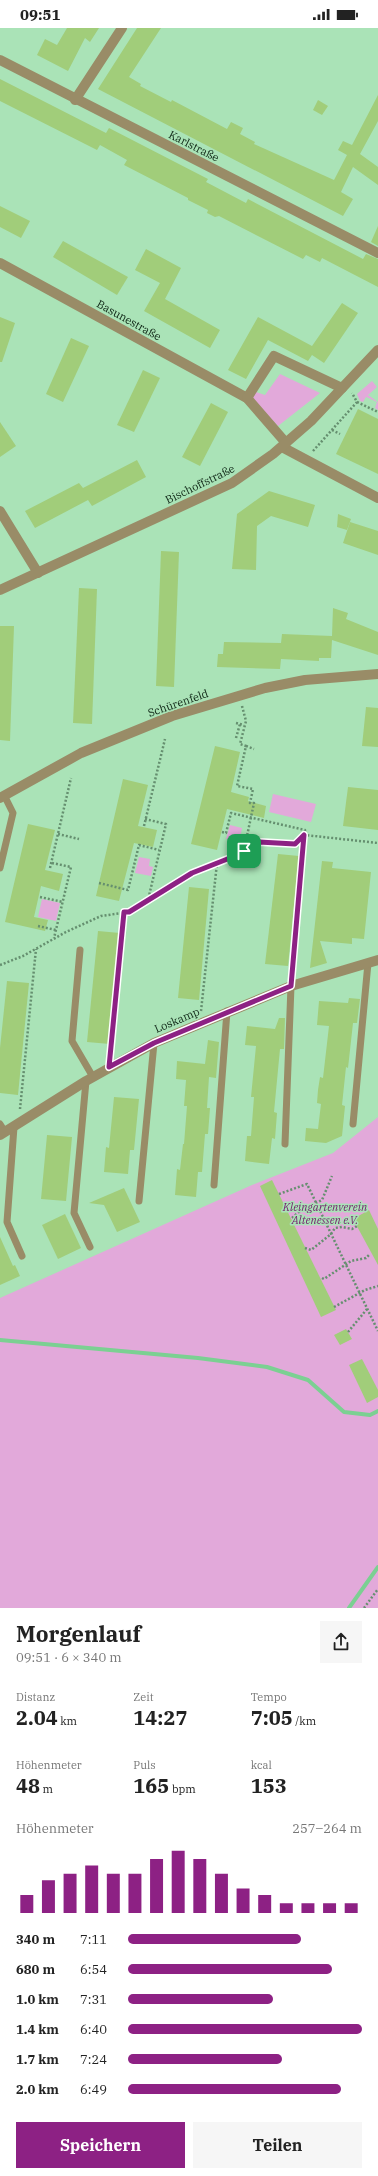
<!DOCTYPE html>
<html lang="de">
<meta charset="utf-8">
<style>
body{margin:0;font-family:"IBM Plex Serif",serif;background:#f6f6f6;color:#222;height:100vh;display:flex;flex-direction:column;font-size:15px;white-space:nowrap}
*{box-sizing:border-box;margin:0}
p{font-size:13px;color:#767676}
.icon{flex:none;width:22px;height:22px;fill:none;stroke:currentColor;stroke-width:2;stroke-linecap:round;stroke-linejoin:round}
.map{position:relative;height:1580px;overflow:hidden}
.panel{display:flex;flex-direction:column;background:#fff;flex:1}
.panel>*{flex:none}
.pin{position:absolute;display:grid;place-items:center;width:34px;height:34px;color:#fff;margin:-17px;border-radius:8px;box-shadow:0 2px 6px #0006}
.round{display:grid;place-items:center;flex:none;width:42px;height:42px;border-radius:0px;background:#f6f6f6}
.headline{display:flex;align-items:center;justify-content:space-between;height:68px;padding:0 16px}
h1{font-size:22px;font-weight:700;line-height:30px}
.figures{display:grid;grid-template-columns:repeat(3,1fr);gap:6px;height:68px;padding:4px 16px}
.figures div{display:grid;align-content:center}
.figures b{font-size:20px;font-weight:700}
.figures small{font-size:11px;font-weight:400}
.figures p{font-size:11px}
.chart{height:112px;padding:8px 16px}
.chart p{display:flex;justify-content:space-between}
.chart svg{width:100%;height:72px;margin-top:4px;stroke:#8d2184;stroke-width:6}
.action{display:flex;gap:8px;margin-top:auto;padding:8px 16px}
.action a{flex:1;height:46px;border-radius:0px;background:#8d2184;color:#fff;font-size:16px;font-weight:700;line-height:46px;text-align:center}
.action a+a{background:#f6f6f6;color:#222}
ul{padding:0 16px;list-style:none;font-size:13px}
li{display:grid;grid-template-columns:64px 48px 1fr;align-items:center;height:30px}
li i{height:10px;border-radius:5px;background:#8d2184}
.status{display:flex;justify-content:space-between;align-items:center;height:28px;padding:0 20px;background:#fff;direction:ltr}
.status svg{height:11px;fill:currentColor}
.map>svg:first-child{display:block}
</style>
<div class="status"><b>09:51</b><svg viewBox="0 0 49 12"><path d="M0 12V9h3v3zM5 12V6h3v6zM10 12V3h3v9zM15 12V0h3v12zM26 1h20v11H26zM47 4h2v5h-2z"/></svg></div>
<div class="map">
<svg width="378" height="1580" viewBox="0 0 378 1580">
<rect width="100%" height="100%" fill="#aae3b7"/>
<g fill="#e2a9da">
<path d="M280,346L320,365L278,398L252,370L256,364L265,367Z"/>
<path d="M372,353L377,359L368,367L378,374V382L375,380L377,374L366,369L363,374L360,373L357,366Z"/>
<path d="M273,766L316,776L311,794L269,784Z"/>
<path d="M230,797L242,800L239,814L226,811Z"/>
<path d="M139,829L150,831L149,838L153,839L151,848L135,845Z"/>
<path d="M42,871L60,875L56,893L38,889Z"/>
<path d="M378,1089V1580H0V1270L252,1157L333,1125Z"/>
</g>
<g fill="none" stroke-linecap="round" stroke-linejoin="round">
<g stroke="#7bd092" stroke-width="4">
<path d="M0,1312L198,1330L267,1339L308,1352L344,1384L370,1387L378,1383"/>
<path d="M349,1580L378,1539"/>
</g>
</g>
<g fill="#a1cd7a">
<path d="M67,0H99L90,14L85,10L68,43L37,27L45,11L57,17Z"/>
<path d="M137,0H161L129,49L141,56L140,58L171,74L172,72L227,101L231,94L243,100L240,106L255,114L254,116L334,152L347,127L338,122L343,113L352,117L378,67V93L360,126L378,139V157L353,139L341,164L353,171L343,188L98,61Z"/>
<path d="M0,51L106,105L109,100L208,151L206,154L246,175L248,171L363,231L366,226L378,231V259L322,230L320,234L306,227L303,231L219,188L215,189L207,185L208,182L188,172V170L124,137L127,132L100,117L97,122L0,73Z"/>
<path d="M318,72L328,78L322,87L313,82Z"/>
<path d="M0,178L30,193L21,210L0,199Z"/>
<path d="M378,198V218L371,214Z"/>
<path d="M63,213L128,249L117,267L53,229Z"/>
<path d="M146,221L181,240L165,271L220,302L210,320L144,283L160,255L135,242Z"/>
<path d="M342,275L358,285L324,335L312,327L308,333L268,312L246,351L228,342L258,289L312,318Z"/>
<path d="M0,289L15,295L2,334H0Z"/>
<path d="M71,310L89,318L63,374L46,366Z"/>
<path d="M143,342L160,350L134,404L117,397Z"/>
<path d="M211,375L228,384L200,438L182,429Z"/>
<path d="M358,381L378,391V446L336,426Z"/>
<path d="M0,394L16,418L0,429Z"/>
<path d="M137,432L146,449L92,478L88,472L35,500L25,483L79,455L83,460Z"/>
<path d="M269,463L315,477L308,499L271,488L257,498L256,542L232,541L237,486Z"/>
<path d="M338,486L351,491L347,502L337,499Z"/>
<path d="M350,494L378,503V527L343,515Z"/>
<path d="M161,523L179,524L174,659L156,658Z"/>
<path d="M79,560L97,561L92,696L73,695Z"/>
<path d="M333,580L348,585L346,591L378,604V627L332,612L331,630H319V633L281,631L280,641L217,639L218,626H223L224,614L281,615L282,606L332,608Z"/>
<path d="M0,598H14L10,713L0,712Z"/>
<path d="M366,679L378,680V719L362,718Z"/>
<path d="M215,718L240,724L231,764L249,769L248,773L266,778L264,790L227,781L217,822L191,816Z"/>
<path d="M123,751L148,757L138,798L157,802L153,819L134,815L119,873L96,868Z"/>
<path d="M348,759L378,762V802L343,798Z"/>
<path d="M28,796L55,802L45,842L63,846L59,863L41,858L34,889L48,892L45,903L5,894Z"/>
<path d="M278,826L299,828L288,938L265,936Z"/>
<path d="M322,833L333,834L332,840L371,844L364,911L352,910V916L320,913L327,935L310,940Z"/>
<path d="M189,859L209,861L199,972L178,970Z"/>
<path d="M98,903L120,905L110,1016L87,1014Z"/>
<path d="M7,953L29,955L18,1067L0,1065V1020Z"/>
<path d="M349,970L360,971L357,995H353L348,1040L346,1039L342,1077L345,1078L342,1108L326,1115L305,1113L306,1100L318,1101L321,1076L317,1075L318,1062L320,1049L323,1050L329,998L317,997L319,973L348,975Z"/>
<path d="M279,990H285L284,1021H280L274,1084L277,1085L275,1111L272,1110L269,1136L245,1133L247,1108H251L254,1069H251L256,1018L245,1017L247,998L275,1001Z"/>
<path d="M208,1012L219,1014L216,1050L209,1049L207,1080H210L208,1106H205L202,1144H198L196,1169L175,1167L177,1141L180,1142L183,1116H184L187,1078H184L186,1052L176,1051L177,1033L205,1036Z"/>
<path d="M114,1069L139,1071L134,1122H130L128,1146L104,1144L106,1119L109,1120Z"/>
<path d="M47,1107L72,1109L66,1173L41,1171Z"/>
<path d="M272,1152L336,1282L321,1289L260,1158Z"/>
<path d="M124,1160L140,1194L117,1204L104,1177L89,1175Z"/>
<path d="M369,1182L378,1201V1237L353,1191Z"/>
<path d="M65,1186L81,1220L58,1231L42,1197Z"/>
<path d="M0,1209L13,1238L15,1237L20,1248L0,1257Z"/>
<path d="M346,1301L352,1311L340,1317L334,1307Z"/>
<path d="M362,1331L378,1362V1369L367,1375L349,1337Z"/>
</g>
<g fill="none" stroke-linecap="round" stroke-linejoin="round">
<g stroke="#658f6f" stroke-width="2.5" stroke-dasharray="2 2" stroke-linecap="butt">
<path d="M357,374L378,384"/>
<path d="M332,402L340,406"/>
<path d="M313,423L357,374L352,365"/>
<path d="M242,678L246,693L240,716L246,718L237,758L253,761L250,775H254L244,822"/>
<path d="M236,695L244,697"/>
<path d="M236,710L240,696"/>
<path d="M246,718L254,721"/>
<path d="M145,791L166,796L148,872"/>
<path d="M144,798L165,711"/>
<path d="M222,804L226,805L231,785L305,802V807L378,815"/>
<path d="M58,806L79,811"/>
<path d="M52,835L71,839L54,910"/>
<path d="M50,840L71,750"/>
<path d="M99,855L128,862L139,817L159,822"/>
<path d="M40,869L63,874"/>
<path d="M38,898L56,902"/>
<path d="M0,937L23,928L66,904L101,888L129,884L191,845L235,828L259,814L295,816L305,807"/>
<path d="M292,946L304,808"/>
<path d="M201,983L217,835"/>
<path d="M110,1027L124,884"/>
<path d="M20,1081L36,921"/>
<path d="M279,1166L307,1156L378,1303"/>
<path d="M292,1190L300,1183L322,1172L332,1148"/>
<path d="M305,1220L311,1222L331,1206L335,1200L342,1199L352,1201L357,1198"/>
<path d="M322,1250L324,1251L351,1233L366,1230L369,1227"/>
<path d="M334,1279L365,1262L378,1258"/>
<path d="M348,1304L367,1281"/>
<path d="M364,1580L378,1561"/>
</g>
<g stroke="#998c67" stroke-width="7">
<path d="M0,840L13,785L4,767"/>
<path d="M80,922L72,1013L93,1049"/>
<path d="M86,1053L74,1185L90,1219"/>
<path d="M0,1096L5,1104"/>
<path d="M353,1096L368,935"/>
<path d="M14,1099L7,1194L22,1228"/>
<path d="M285,1116L291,958"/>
<path d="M214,1157L227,983"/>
<path d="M139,1173L154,1015"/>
</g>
<g stroke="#998c67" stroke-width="10">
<path d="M0,32L378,225"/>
<path d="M75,72L122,0"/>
<path d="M0,235L247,370L286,415"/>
<path d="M247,370L274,328L342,360"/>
<path d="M282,419L378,470"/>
<path d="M0,483L38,545"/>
<path d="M0,562L232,455L273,426L311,393L378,322"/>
<path d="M0,770L81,725L172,688L265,660L305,652L378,646"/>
<path d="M0,1107L86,1053L154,1015L291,958L378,932"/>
</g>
</g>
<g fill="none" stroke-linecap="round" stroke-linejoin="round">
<g stroke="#fff" stroke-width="8">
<path id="route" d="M304,807L291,958L154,1015L109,1039L124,884H129L192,845L235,828L259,814L295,816Z"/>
</g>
<use href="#route" stroke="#8d2184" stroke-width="5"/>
</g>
<g text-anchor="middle" stroke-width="3" stroke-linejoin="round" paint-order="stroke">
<g font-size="11" fill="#0e2515" stroke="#aae3b7">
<text transform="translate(194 118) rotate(27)" y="4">Karlstraße</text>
<text transform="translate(129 292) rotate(29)" y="4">Basunestraße</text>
<text transform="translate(200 456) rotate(-26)" y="4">Bischoffstraße</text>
<text transform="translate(178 675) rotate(-19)" y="4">Schürenfeld</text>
<text transform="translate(177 992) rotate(-23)" y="4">Loskamp</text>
</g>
<g font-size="11" font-style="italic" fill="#741e6d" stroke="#aae3b7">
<text x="325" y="1183">Kleingartenverein<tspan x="325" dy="13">Altenessen e.V.</tspan></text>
</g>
</g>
</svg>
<div class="pin" style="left:244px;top:823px;background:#1e9e55"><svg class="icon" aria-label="arrive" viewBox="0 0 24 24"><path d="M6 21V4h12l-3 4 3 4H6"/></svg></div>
</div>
<section class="panel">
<div class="headline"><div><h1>Morgenlauf</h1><p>09:51 · 6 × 340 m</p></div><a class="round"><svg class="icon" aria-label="share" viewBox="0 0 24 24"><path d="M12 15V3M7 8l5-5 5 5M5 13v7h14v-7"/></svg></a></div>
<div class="figures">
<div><p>Distanz</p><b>2.04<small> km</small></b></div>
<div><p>Zeit</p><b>14:27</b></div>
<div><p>Tempo</p><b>7:05<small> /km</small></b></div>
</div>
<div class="figures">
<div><p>Höhenmeter</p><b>48<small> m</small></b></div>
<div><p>Puls</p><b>165<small> bpm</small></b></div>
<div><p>kcal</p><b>153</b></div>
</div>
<div class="chart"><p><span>Höhenmeter</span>257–264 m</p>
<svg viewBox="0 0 160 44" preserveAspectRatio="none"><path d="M5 44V33M15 44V24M25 44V20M35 44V15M45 44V20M55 44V20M65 44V11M75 44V6M85 44V11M95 44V20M105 44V29M115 44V33M125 44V38M135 44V38M145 44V38M155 44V38"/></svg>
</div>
<ul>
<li><b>340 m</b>7:11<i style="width:74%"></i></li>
<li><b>680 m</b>6:54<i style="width:87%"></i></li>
<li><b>1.0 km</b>7:31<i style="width:62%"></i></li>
<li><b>1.4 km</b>6:40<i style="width:100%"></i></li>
<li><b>1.7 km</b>7:24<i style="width:66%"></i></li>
<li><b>2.0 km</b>6:49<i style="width:91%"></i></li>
</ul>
<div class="action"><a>Speichern</a><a>Teilen</a></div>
</section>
